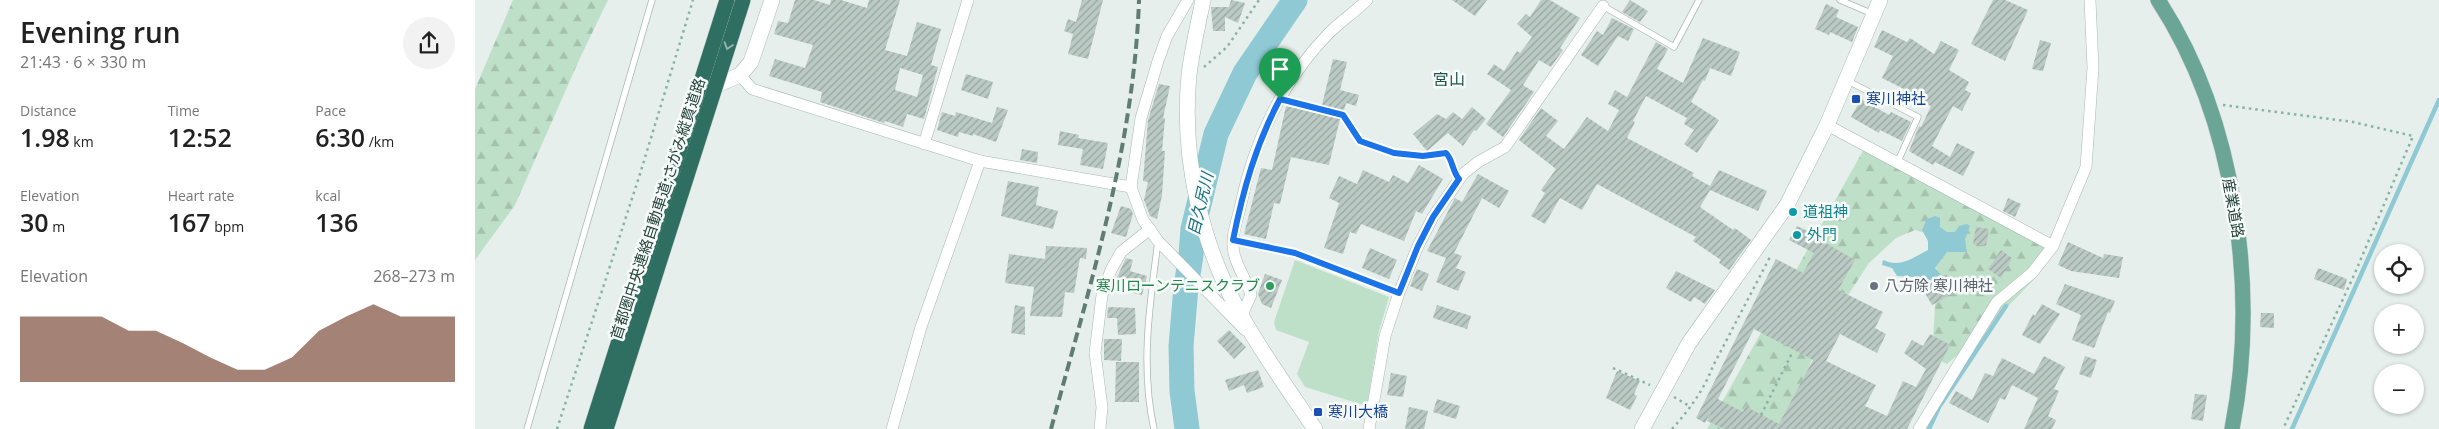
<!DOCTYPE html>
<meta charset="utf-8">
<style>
body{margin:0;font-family:"Open Sans","Noto Sans JP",sans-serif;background:#f2f2f2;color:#222;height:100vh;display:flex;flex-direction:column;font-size:19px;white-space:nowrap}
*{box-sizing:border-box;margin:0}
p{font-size:16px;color:#767676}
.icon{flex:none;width:28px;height:28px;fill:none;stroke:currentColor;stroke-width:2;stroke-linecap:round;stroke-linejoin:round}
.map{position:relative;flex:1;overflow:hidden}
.drawer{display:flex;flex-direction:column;background:#fff;width:475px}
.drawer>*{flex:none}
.controls{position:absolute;left:1899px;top:244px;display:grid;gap:10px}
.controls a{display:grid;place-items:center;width:50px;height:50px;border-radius:50%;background:#fff;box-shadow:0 1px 4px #0004;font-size:25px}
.pin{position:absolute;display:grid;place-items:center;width:42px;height:42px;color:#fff;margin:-51px -21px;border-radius:50% 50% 50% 0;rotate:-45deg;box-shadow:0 0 5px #0007}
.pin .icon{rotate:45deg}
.round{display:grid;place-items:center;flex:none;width:52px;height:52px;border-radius:26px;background:#f2f2f2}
.head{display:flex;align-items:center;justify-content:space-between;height:85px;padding:0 20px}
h1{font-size:28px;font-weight:600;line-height:38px}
.metrics{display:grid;grid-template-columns:repeat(3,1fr);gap:8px;height:85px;padding:5px 20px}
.metrics div{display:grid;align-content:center}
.metrics b{font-size:25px;font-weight:600}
.metrics small{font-size:14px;font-weight:400}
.metrics p{font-size:14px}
.chart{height:140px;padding:10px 20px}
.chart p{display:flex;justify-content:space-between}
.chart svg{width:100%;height:90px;margin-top:5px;fill:#804e3d;opacity:.7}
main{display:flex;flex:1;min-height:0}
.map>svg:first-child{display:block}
</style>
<main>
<section class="drawer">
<div class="head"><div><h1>Evening run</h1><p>21:43 · 6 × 330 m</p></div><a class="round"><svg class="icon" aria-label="share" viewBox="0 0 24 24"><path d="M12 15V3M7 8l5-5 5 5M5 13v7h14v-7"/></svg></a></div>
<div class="metrics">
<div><p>Distance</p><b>1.98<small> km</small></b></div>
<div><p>Time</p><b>12:52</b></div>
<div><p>Pace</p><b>6:30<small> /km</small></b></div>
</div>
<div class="metrics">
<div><p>Elevation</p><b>30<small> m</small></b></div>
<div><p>Heart rate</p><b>167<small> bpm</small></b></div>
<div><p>kcal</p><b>136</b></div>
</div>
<div class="chart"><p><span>Elevation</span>268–273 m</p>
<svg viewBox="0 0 160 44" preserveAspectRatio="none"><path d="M0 44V12L10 12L20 12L30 12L40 19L50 19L60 25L70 32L80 38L90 38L100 32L110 19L120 12L130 6L140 12L150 12L160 12V44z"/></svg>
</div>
</section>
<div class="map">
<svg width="1964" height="429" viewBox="0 0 1964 429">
<defs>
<pattern id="forest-firs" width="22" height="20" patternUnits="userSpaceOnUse" patternTransform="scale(1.25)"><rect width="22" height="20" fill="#bfe0c8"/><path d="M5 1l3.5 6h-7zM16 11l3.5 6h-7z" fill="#a4c1ad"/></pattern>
<pattern id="building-hatch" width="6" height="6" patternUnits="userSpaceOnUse" patternTransform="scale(1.25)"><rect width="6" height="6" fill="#bbcac4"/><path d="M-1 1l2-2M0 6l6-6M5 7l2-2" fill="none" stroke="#98a6a0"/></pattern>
</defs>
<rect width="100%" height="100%" fill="#e6efeb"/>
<g fill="url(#forest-firs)">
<path d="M38,0H133L105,58L40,205L0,260V89Z"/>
<path d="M1389,149L1571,248L1563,275L1507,334L1472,364L1457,357L1462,273L1457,235L1440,230L1421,238L1394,263L1345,338L1322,399L1328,429H1232Z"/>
</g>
<path fill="#bfe0c8" d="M820,260L914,297L904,331L892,406L830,387L822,374L834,342L801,330L799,322Z"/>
<path fill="#8ec9d4" d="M1460,216L1465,218V227L1472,232H1480L1484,226L1492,224L1495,226L1490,239L1492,252H1472L1460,268L1466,275L1444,286L1439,277L1422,276L1417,268L1407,265L1408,260C1426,268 1437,258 1453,250V241L1447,230L1452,219Z"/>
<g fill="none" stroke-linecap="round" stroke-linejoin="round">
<g stroke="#8ec9d4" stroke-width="4.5">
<path d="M1454,429L1464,407L1531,306"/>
<path d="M1817,429L1964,100"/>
</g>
<path stroke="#8ec9d4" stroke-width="25" d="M712,429L707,391L706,346L711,287L716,255L718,229L741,134L770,73L820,0"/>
</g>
<g fill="url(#building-hatch)" fill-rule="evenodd">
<path d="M320,0H339L355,5L356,0H366L392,8L394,0H425L410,50L432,56L442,22L466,29L456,65L463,67L449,119L432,114L428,127L410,121L409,123L345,102L347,92L294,76L300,59L330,68L338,45L299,34L303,21L313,23ZM425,68L448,75L442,97L420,90Z"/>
<path d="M607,0H628L613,59L593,54L598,34L589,31L593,19L601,22Z"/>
<path d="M756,0L770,3L763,23L750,17V31H738L736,7H754Z"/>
<path d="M977,0H1012L1000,16Z"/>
<path d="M1066,0H1075L1105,18L1085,48L1088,50L1076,67L1064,60L1048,85L1059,92L1028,137L1011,124L1036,90L1012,74L1019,64L1029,71L1042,51L1045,53L1057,37L1042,24L1051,14L1055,17Z"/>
<path d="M1155,0L1173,11L1165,22L1147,12Z"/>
<path d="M1518,0H1530L1553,10L1530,61L1496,44Z"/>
<path d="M1351,4L1364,10L1361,17L1383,27L1377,42L1355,32L1354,35L1340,29Z"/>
<path d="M1137,18L1159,29L1153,41L1143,36L1123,66L1106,55L1122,31L1128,35Z"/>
<path d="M1407,30L1432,42L1435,38L1459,54L1466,41L1484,50L1474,70L1494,82L1490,90L1496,93L1487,111L1478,106L1457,146L1475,157L1482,143L1500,152L1488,176L1460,162L1458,165L1434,151L1444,126L1446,127L1456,106L1428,91L1429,89L1407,78L1418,56L1399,47Z"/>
<path d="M1228,38L1265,52L1256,76L1235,68L1230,81L1228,80L1216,102L1244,120L1222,153L1209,144L1219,130L1209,124L1212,118L1171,96L1158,121L1160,122L1152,138L1219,173L1217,176L1235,186L1244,170L1292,191L1283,211L1235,190L1225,207L1258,230L1260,228L1276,240L1254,270L1244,263L1246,260L1218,241L1221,237L1122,184L1107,210L1085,198L1070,224L1056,216L1070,193L1066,190L1081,169L1044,140L1066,108L1083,121L1071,136L1089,149L1112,117L1133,131L1144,110L1133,104L1140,90L1152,97L1181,42L1193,49L1182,69L1208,83Z"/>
<path d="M1565,40L1576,43L1568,71L1557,69Z"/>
<path d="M858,59L872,62L865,90L884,95L881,106L871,103L869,110L847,105Z"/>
<path d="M491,74L518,82L513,99L486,90Z"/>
<path d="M684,84L695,86L688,118H690L687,151H690L687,195L682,219L675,216L669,200L673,182L668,181L673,120Z"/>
<path d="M1386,99L1414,115L1416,112L1436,122L1427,141L1405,130L1404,133L1376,117Z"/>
<path d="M811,106L865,119L854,165L816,157L805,204L799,203L791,239L769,234L786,168L797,170Z"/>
<path d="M522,107L533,110L521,142L498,134V136L484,132L483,137L462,130L467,112L480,116L481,112L517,123Z"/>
<path d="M997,107L1011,119L1001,131L999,130L988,146L973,133L952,151L938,134L962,114L971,119L978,112L987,119Z"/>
<path d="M585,131L604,135L603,138L633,143L628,169L605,165L608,149L583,145Z"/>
<path d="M547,149L563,152L562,163L545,160Z"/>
<path d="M944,165L968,179L947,214L941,211L929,241L886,224L881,234L875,232L868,254L849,248L864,203L854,198L864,176L882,184L888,170L914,182L918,175L933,183Z"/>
<path d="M1003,174L1034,191L1024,208L1007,198L979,253L987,256L981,268L991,272L983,291L961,282L971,258L952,251L980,198L987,202Z"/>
<path d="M533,181L564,187L561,205L583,211L578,229L526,216Z"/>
<path d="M1533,198L1546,204L1540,217L1528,211Z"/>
<path d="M646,206L656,209L658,214L651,237L636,233Z"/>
<path d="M1322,226L1343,236L1342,238L1380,260L1363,290L1408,312L1400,328L1411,334L1402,353L1365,334L1351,361L1401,385L1390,406L1412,416L1428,381L1441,387L1451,369L1429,353L1437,340L1448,346L1455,334L1475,345L1432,429H1250L1232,421L1236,412L1230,423L1221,418L1301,259L1328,273L1339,253L1314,240ZM1279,329L1338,360L1304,424L1270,406L1268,412L1243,399Z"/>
<path d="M1501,227L1514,229L1511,246L1498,244Z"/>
<path d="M1593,242L1628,258L1629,254L1648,257L1644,278L1596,271L1583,265Z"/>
<path d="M571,246L612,248L611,259L605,258L599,293L590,292L587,317L555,316L559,287L530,283L534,254L570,259Z"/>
<path d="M895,248L922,260L914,279L887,268Z"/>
<path d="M1526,250L1537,258L1526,278L1513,269Z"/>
<path d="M651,258L658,260L655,271L672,276L667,295L637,288Z"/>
<path d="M1843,268L1872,279L1869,290L1839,279Z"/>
<path d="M942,269L954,274L947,291L935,286Z"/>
<path d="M1201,271L1240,290L1230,304L1219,297L1216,302L1191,288Z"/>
<path d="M790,274L807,280L796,308L787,304L783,294Z"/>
<path d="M1471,274L1481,292L1457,305L1447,288Z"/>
<path d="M1590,284L1640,301L1635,313L1633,312L1619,348L1597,340L1606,315L1581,304Z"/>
<path d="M1567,304L1585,314L1565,344L1547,335L1558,314L1560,316Z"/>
<path d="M540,305L550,307V335L536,333Z"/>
<path d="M962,305L996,316L992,329L958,318Z"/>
<path d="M633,307L660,308L661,334L643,335L642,318H632Z"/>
<path d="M1786,313H1799V328L1785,327Z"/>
<path d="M754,330L771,347L759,359L742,341Z"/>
<path d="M629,339H647L646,361L629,360Z"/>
<path d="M1569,356L1590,367L1579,389L1584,391L1573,416L1581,420L1577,429H1549L1563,398L1537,385L1530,400L1525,398L1513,423L1474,403L1481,391L1497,400L1510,373L1518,376L1527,358L1559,374Z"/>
<path d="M1610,356L1622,360L1616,378L1604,374Z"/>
<path d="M641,362H664V402H640Z"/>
<path d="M783,370L789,387L772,393L769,385L754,391L750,380Z"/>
<path d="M1142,371L1165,381L1159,394L1162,396L1155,410L1131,398Z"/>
<path d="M916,373L932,376L928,397L912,395Z"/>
<path d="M1720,394L1732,395L1728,421L1716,419Z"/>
<path d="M962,399L985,406L981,419L958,412Z"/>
<path d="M934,407L953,411L949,429H930Z"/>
</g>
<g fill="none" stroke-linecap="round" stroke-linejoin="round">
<g stroke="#a8b8b2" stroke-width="7">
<g id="lane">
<path d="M1365,0L1398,14"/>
<path d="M1128,6L1199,47L1224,0"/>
<path d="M1373,81L1443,117L1423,161"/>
<path d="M805,99L868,115L885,141L919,153L947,156L971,153C978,160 977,171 984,179"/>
<path d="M758,240L820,253L924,293"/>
<path d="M52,429L177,0"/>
<path d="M679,429C665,367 675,302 683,241"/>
</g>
</g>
<g stroke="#a8b8b2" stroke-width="12">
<g id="street">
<path d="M713,0L692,36L683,61L666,118L656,187L668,220L683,241L770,330"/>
<path d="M265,75L277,89L505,161L656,187"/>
<path d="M1352,125L1578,246"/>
<path d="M449,144L493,0"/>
<path d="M766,317L776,295C772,280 762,268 759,253C755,238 763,218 766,204C779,140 809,79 854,33C866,21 880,12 892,0"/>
<path d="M417,429L446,327L505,161"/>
<path d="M625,429L627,407L620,353L627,295L636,270L646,252L675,229"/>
<path d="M894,429L910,336L924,293L943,246L958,217L988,174L1003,162L1030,147L1128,6"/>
<path d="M1444,429L1522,302L1557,273L1578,246L1611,167L1618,68L1615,0"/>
</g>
</g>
<g stroke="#a4bbb3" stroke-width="16">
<g id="secondary">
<path d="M728,0C723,25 717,50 714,75C706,157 726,246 767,317C789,356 815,392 840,429"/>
<path d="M232,89L265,75L276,62L297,0"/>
<path d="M1167,429L1214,343L1312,205L1352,125L1405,0"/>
</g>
</g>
<g stroke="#c2cac8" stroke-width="16">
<path id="primary" d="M1683,0C1761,119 1784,291 1757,429"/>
</g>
<g stroke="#86b3a5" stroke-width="2.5" stroke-dasharray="2.5 4" stroke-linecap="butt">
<path d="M729,67L752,47L784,0"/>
<path d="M1748,105L1878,122L1938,136L1880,273L1808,429"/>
<path d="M1138,368L1175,385"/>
<path d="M1199,397L1216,407"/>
<path d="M1286,415L1318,351"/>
<path d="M82,429L165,174L218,0"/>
<path d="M1197,429C1214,410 1229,390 1238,366L1296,255"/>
</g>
<use href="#lane" stroke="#fff" stroke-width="5.5"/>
<use href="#street" stroke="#fff" stroke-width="11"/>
<use href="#secondary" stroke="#fff" stroke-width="15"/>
<use href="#primary" stroke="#6aa596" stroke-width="15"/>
<path stroke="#5f7d75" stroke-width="4" stroke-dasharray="10 5" stroke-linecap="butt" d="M576,429C614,288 659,147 664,0"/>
<g stroke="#c2cac8" stroke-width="16" stroke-linecap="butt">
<g id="highway-bridge">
<path d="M116,429L252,0"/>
<path d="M131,429L268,0"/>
</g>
</g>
<use href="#highway-bridge" stroke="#2f6f62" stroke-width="15"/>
</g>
<defs><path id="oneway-chevron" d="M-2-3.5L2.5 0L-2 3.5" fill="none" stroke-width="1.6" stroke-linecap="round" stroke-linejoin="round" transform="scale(1.25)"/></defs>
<use stroke="#93b5ae" href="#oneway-chevron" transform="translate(253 46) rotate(108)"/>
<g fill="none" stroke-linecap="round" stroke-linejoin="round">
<g stroke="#fff" stroke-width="10">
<path id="route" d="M805,99L868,115L885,141L919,153L948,156L971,153C978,160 977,171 984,179L958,217L943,246L924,293L820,253L758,240C768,190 781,144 805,99Z"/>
</g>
<use href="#route" stroke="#1a73e8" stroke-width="6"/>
</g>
<g fill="#1a4fb4" stroke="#f7fbf9" stroke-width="2">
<rect x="1376" y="94" width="10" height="10" rx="2.5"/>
<rect x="838" y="407" width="10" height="10" rx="2.5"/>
</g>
<g fill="#0f9aa8" stroke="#f7fbf9" stroke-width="2">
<circle cx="1318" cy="212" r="5"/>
<circle cx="1322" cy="235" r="5"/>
</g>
<circle fill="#2e9e5b" stroke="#f7fbf9" stroke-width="2" cx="795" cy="286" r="5"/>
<circle fill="#6b7280" stroke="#f7fbf9" stroke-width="2" cx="1399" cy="286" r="5"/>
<g text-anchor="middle" stroke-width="5" stroke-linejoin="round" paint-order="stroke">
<g font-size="15" fill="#164399" stroke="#f7fbf9" text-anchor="start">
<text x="1391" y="104">寒川神社</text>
<text x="853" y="417">寒川大橋</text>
</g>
<g font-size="15" fill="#24423a" stroke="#f7fbf9">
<text transform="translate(1758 208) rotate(80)" y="5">産業道路</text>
<text transform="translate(183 209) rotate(-72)" y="5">首都圏中央連絡自動車道;さがみ縦貫道路</text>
</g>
<g font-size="15" fill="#0d838f" stroke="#f7fbf9" text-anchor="start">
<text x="1328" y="217">道祖神</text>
<text x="1332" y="240">外門</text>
</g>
<g font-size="15" fill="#27864d" stroke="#f7fbf9" text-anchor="end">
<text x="785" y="291">寒川ローンテニスクラブ</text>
</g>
<g font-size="15" fill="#5b616d" stroke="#f7fbf9" text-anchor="start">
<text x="1409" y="291">八方除 寒川神社</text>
</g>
<g font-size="16" fill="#1f5548" stroke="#f7fbf9">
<text x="974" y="85">宮山</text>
</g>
<g font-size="16" font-style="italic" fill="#1c6f80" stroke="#f7fbf9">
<text transform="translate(725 204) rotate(-77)" y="6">目久尻川</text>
</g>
</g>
</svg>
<div class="controls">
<a><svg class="icon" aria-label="locate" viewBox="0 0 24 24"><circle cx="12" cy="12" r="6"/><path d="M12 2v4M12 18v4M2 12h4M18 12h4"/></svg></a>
<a>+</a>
<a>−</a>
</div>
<div class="pin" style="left:805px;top:99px;background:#1e9e55"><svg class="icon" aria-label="arrive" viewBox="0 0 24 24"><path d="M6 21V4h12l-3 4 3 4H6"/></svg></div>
</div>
</main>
